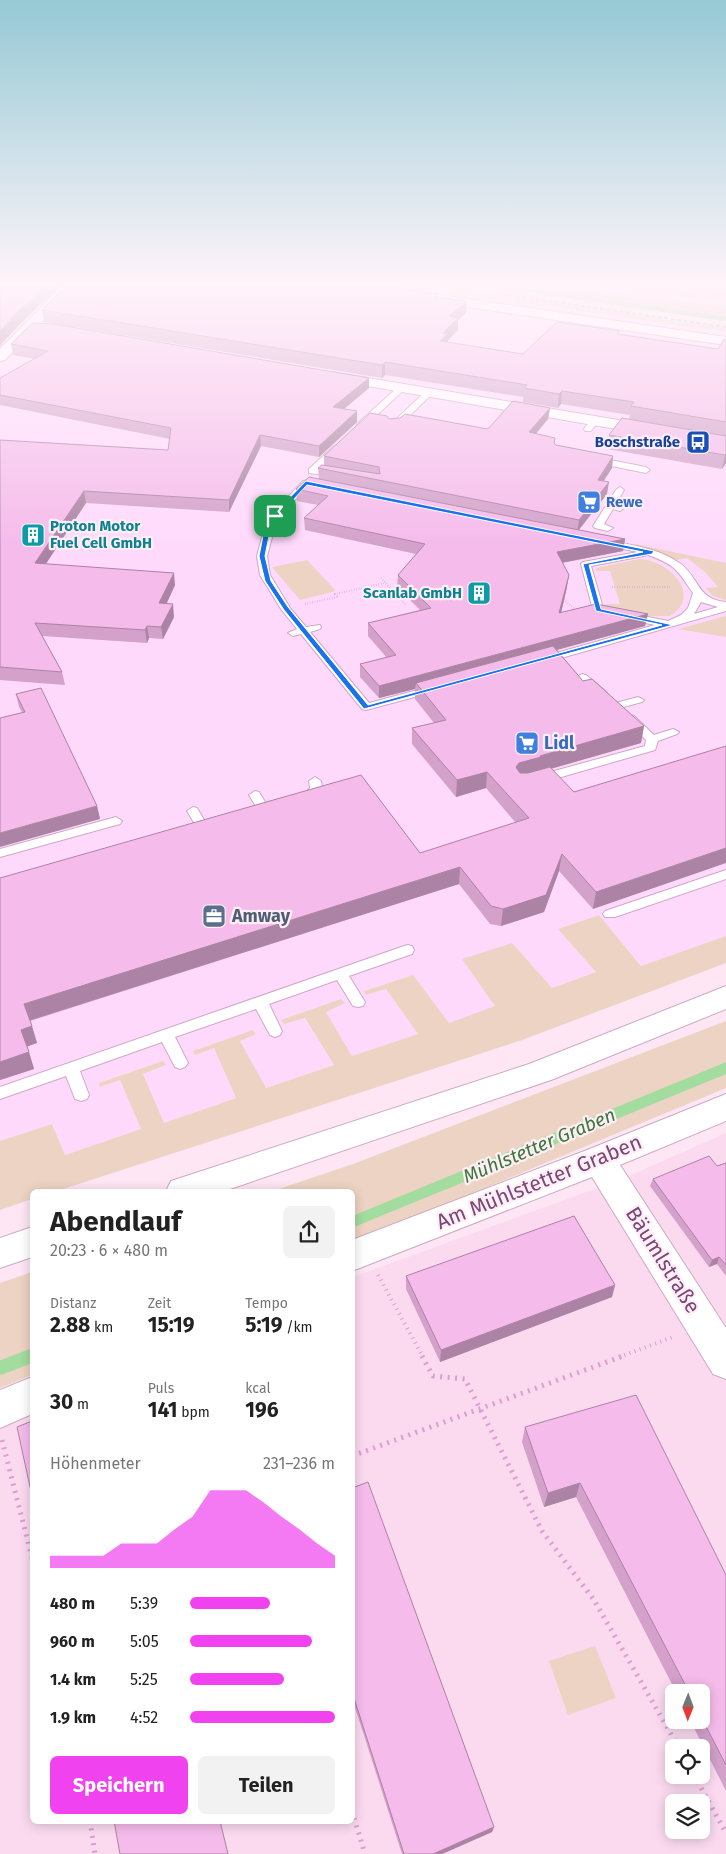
<!DOCTYPE html>
<html lang="de">
<meta charset="utf-8">
<style>
body{margin:0;font-family:"Fira Sans",sans-serif;background:#f2f2f2;color:#222;height:100vh;display:flex;flex-direction:column;font-size:19px;white-space:nowrap}
*{box-sizing:border-box;margin:0}
p{font-size:16px;color:#767676}
.icon{flex:none;width:28px;height:28px;fill:none;stroke:currentColor;stroke-width:2;stroke-linecap:round;stroke-linejoin:round}
.map{position:relative;flex:1;overflow:hidden}
.sheet{position:absolute;left:30px;top:1189px;width:325px;height:635px;display:flex;flex-direction:column;background:#fff;border-radius:8px;box-shadow:0 2px 12px #0003}
.sheet>*{flex:none}
.needle{width:32px;rotate:181deg}
.fabs{position:absolute;left:665px;top:1684px;display:grid;gap:10px}
.fabs a{display:grid;place-items:center;width:45px;height:45px;border-radius:8px;background:#fff;box-shadow:0 2px 12px #0003;font-size:25px}
.pin{position:absolute;display:grid;place-items:center;width:42px;height:42px;color:#fff;margin:-21px;border-radius:10px;box-shadow:0 2px 8px #0006}
.round{display:grid;place-items:center;flex:none;width:52px;height:52px;border-radius:8px;background:#f2f2f2}
.head{display:flex;align-items:center;justify-content:space-between;height:85px;padding:0 20px}
h1{font-size:28px;font-weight:700;line-height:38px}
.stats{display:grid;grid-template-columns:repeat(3,1fr);gap:8px;height:85px;padding:5px 20px}
.stats div{display:grid;align-content:center}
.stats b{font-size:21px;font-weight:700}
.stats small{font-size:14px;font-weight:400}
.stats p{font-size:14px}
.chart{height:140px;padding:10px 20px}
.chart p{display:flex;justify-content:space-between}
.chart svg{width:100%;height:90px;margin-top:5px;fill:#f043ef;opacity:.7}
.action{display:flex;gap:10px;margin-top:auto;padding:10px 20px}
.action a{flex:1;height:58px;border-radius:8px;background:#f043ef;color:#fff;font-size:20px;font-weight:700;line-height:58px;text-align:center}
.action a+a{background:#f2f2f2;color:#222}
ul{padding:0 20px;list-style:none;font-size:16px}
li{display:grid;grid-template-columns:80px 60px 1fr;align-items:center;height:38px}
li i{height:12px;border-radius:6px;background:#f043ef}
.map>svg:first-child{display:block}
</style>
<div class="map">
<svg width="726" height="1854" viewBox="0 0 726 1854">
<rect width="100%" height="100%" fill="#fee6f4"/>
<path fill="#fbdaf0" fill-rule="evenodd" d="M726,1133V1854H0V1405L32,1393V1821H352L353,1277L622,1179ZM674,1692H701V1720H674ZM674,1748H701V1775H674ZM674,1802H701V1830H674Z"/>
<g fill="#ffd9fc">
<path d="M0,287H339L726,345V936L642,966L599,915L558,929L596,972L552,988L462,959L496,1006L449,1023L412,975L364,991L366,995L386,989L418,1034L352,1056L326,1012L344,1003L284,1024L304,1018L334,1065L265,1088L240,1040L256,1034L195,1055L214,1048L236,1098L164,1123L143,1074L165,1066L163,1061L100,1087L120,1080L141,1129L65,1155L52,1124L0,1141Z"/>
<path d="M390,287H417L726,332V336Z"/>
</g>
<g fill="#edd3c3">
<path d="M417,287H441L726,328V332Z"/>
<path d="M504,287H585L726,308V319Z"/>
<path d="M624,287H726V301Z"/>
<path d="M635,544L726,563V600L713,596L706,588L718,587L705,572L687,558L676,560L660,553L633,546Z"/>
<path d="M639,559C666,559 705,594 670,616H643L606,608L605,604H620L610,571H596V568Z"/>
<path d="M307,560L336,591L300,600L272,567Z"/>
<path d="M726,616V637L678,629Z"/>
<path d="M599,915L641,966L726,936V963L522,1040L57,1191H32V1199L0,1210V1141L52,1124L65,1155L141,1129L120,1080L100,1087L99,1083L163,1061L166,1065L143,1074L164,1123L236,1098L214,1048L195,1055L193,1051L253,1030L256,1034L240,1041L266,1088L334,1065L305,1018L284,1024L281,1020L341,999L345,1003L326,1012L352,1056L418,1034L386,989L366,995L364,991L413,975L449,1023L495,1006L462,959L512,943L552,988L596,972L558,929Z"/>
<path d="M726,1021V1088L353,1243L352,1191H273L353,1164Z"/>
<path d="M32,1272V1375L0,1388V1283Z"/>
<path d="M595,1646L616,1698L568,1715L549,1661Z"/>
</g>
<g fill="none" stroke-linecap="round" stroke-linejoin="round">
<path stroke="#a2dc9e" stroke-width="4.5" d="M508,287L726,319"/>
<g stroke="#a2dc9e" stroke-width="11">
<path d="M352,1222L726,1068"/>
<path d="M27,1357L32,1355"/>
</g>
<path stroke="#a2dc9e" stroke-width="14" d="M0,1368L31,1356"/>
<g stroke="#cea8c6" stroke-width="2">
<g id="service">
<path d="M399,386L406,388L363,428H357V424Z"/>
<path d="M426,391L433,393L396,429H390V425Z"/>
<path d="M591,420L598,422L591,431H585L584,429Z"/>
<path d="M334,446L341,448L319,470L339,473V477L309,473V469Z"/>
<path d="M595,457L646,467L650,470L646,473L592,462V458Z"/>
<path d="M309,480L312,481V485L308,486L279,517L275,526L267,556L270,575L290,608L306,627L320,625L321,627L320,629L310,632L369,703L433,686L439,689L437,691L366,710L362,709L301,634L293,636L288,633L297,629L281,609L260,575L257,556L265,526L270,516L303,481Z"/>
<path d="M620,487L624,490L616,504L624,508L620,511L613,509L604,524L613,528L608,531L595,528L593,526L616,490Z"/>
<path d="M607,540C631,545 657,548 678,562C700,576 695,599 726,602V611L547,662H539L538,660L539,658L655,625L598,613L593,610L581,564L583,562L638,552L604,545V541ZM648,555C676,565 677,570 693,593L688,608L681,615L668,621L603,608L591,566ZM701,602L718,607L694,614Z"/>
<path d="M582,674L586,675L605,691L607,693L605,695H597L578,679L577,677Z"/>
<path d="M638,697L644,700L642,702L616,709L610,706L612,704Z"/>
<path d="M630,715L634,716L654,735L673,729L679,732L677,734L658,741L655,750L544,782H536L534,779L536,776L645,746L646,740L624,718Z"/>
<path d="M315,777L321,781L322,788L311,802L299,803L297,800L299,797L303,796L310,788L309,781Z"/>
<path d="M255,791L259,792L270,810L268,813H260L249,795Z"/>
<path d="M193,807L197,808L209,828L207,831H199L187,811Z"/>
<path d="M116,817L122,821L120,824L0,857V849Z"/>
<path d="M726,870V879L615,917H605L603,914L605,911Z"/>
<path d="M407,945L412,946L414,950L412,954L349,976L365,1002L363,1006L358,1007L353,1006L337,980L269,1004L282,1031L280,1035L275,1037L270,1035L256,1009L175,1037L188,1063L185,1067L180,1069L175,1067L162,1042L80,1071L89,1095L87,1099L81,1101L75,1099L66,1076L0,1099V1087Z"/>
</g>
</g>
<g stroke="#cea8c6" stroke-width="2">
<g id="minor">
<path d="M352,287H387L726,337V345L358,291Z"/>
<path d="M332,372L726,438V448L327,379L325,376L327,373Z"/>
<path d="M726,1094V1121L620,1165L726,1328V1379L713,1374L592,1177L352,1271V1240L587,1150Z"/>
<path d="M32,1377V1414L0,1428V1390Z"/>
</g>
</g>
<g stroke="#cea8c6" stroke-width="2">
<g id="tertiary">
<path d="M61,287H75L5,360L0,361V349Z"/>
<path d="M726,986V1009L551,1080L224,1191H166L171,1181L529,1064Z"/>
<path d="M32,1227V1257L0,1268V1238Z"/>
</g>
</g>
<g stroke="#db9ed0" stroke-width="2" stroke-dasharray="0.5 2" stroke-linecap="butt">
<path d="M541,287L726,314"/>
<path d="M617,287L726,302"/>
<path d="M682,287L726,293"/>
<path d="M381,578L406,605"/>
<path d="M612,587H671"/>
<path d="M562,598L578,612"/>
<path d="M305,604L338,597L335,594L385,583"/>
</g>
<g stroke="#db9ed0" stroke-width="4" stroke-dasharray="1 4.5" stroke-linecap="butt">
<path d="M378,1275L423,1357"/>
<path d="M619,1357L673,1337"/>
</g>
<g stroke="#db9ed0" stroke-width="5" stroke-dasharray="2 5.5" stroke-linecap="butt">
<path d="M422,1356L433,1376L465,1379L542,1531L594,1600L679,1748"/>
<path d="M2,1440L32,1558"/>
<path d="M352,1456L623,1356"/>
<path d="M694,1775L726,1833"/>
<path d="M352,1811L365,1854"/>
<path d="M90,1821L95,1854"/>
</g>
<use href="#service" fill="#fff" fill-rule="evenodd"/>
<use href="#minor" fill="#fff" fill-rule="evenodd"/>
<use href="#tertiary" fill="#fff" fill-rule="evenodd"/>
<path stroke="#a3bdc9" stroke-width="2" stroke-dasharray="4 2.5" stroke-linecap="butt" d="M452,287L726,327"/>
</g>
<g fill="#d3a1ca">
<path d="M438,294L437,297L466,313L458,320V330L448,340V342L523,354L619,334L718,349L726,340V463L722,469L607,449L609,435L629,419L630,415L561,404L558,408L523,402V397L385,375L382,378L44,322L42,310Z"/>
<path d="M11,344L369,378V388L344,409L357,411V422L319,457L261,446L229,512L86,503L45,564L175,585L166,604L174,617L163,639L149,638L147,643L42,636L62,672L65,685L0,680V440L168,450L170,439L0,405V378L35,359L13,355Z"/>
<path d="M550,408L548,419L536,434L556,445L613,456L612,468L604,481L607,494L579,530L625,539L623,551L562,563L567,587L561,613L648,614L645,626L557,650L583,681L644,726L641,743L551,769L574,792L726,746L593,909L559,871L544,912L501,926L490,924L459,884L30,1021L37,1043L27,1046L34,1069L0,1080V878L420,853L516,823L486,788L456,797L412,744V728L434,723L415,699V689L379,698L360,677V664L387,658L368,636V623L420,610L397,587L398,575L416,554L305,530L304,518L318,505L297,501L296,489L319,479L318,468L324,465V456L389,419L488,429Z"/>
<path d="M16,694L97,806L100,819L22,712L19,707Z"/>
<path d="M726,1163V1276L717,1264L709,1267L650,1186L653,1179L717,1166Z"/>
<path d="M406,1276L615,1285L612,1297L440,1362L406,1289Z"/>
<path d="M525,1427L726,1575V1791L690,1720H701V1692H676L576,1497L544,1507L522,1442Z"/>
<path d="M352,1488L494,1827L492,1832L442,1854H402L352,1698Z"/>
</g>
<g fill="#ac83a4">
<path d="M45,287H59L19,325L0,346V331L17,313Z"/>
<path d="M467,301L466,313L458,320V330L448,340V346L440,341L449,316Z"/>
<path d="M385,362V375L382,378V365Z"/>
<path d="M369,378V388L333,418V407Z"/>
<path d="M562,391L561,404L558,408L559,394Z"/>
<path d="M550,408L548,419L527,444L529,432Z"/>
<path d="M357,411V422L319,457V446Z"/>
<path d="M260,435L261,446L229,512V500Z"/>
<path d="M726,454V463L722,469L725,455Z"/>
<path d="M613,456L612,468L596,492L598,480Z"/>
<path d="M609,482L607,494L577,532L579,520Z"/>
<path d="M84,491L86,503L38,576L35,563Z"/>
<path d="M625,539L623,551L555,564L557,552Z"/>
<path d="M174,573L175,585L161,616L159,603Z"/>
<path d="M569,575L567,587L558,626L559,613Z"/>
<path d="M173,604L174,617L163,639L161,627Z"/>
<path d="M648,614L645,626L419,687L416,683L415,689L379,698V686Z"/>
<path d="M147,626L149,638L147,643L145,630Z"/>
<path d="M644,726L641,743L539,772L517,780L516,767L519,763L540,756Z"/>
<path d="M487,772L486,788L456,797L457,780Z"/>
<path d="M97,806L100,819L0,847V833Z"/>
<path d="M726,848V863L593,909L596,892Z"/>
<path d="M562,854L559,871L544,912L501,926L503,909Z"/>
<path d="M460,867L459,884L28,1021L24,1004Z"/>
<path d="M32,1026L37,1043L26,1047L21,1030Z"/>
<path d="M29,1052L34,1069L0,1080V1062Z"/>
<path d="M719,1257L717,1264L709,1267L712,1260Z"/>
<path d="M615,1285L612,1297L440,1362L441,1350Z"/>
<path d="M354,1393V1405L352,1406V1394Z"/>
<path d="M580,1483L576,1497L544,1507L548,1493Z"/>
<path d="M494,1827L492,1832L442,1854H433Z"/>
</g>
<g fill="#f5bbeb" stroke="#ac83a4">
<path d="M0,287H45L17,313L0,331Z"/>
<path d="M64,287H361L369,288L371,287H388L438,294L435,297L467,301L449,316L458,318L443,333L448,334L440,341L523,354L557,322L620,331L617,334L718,349L724,339L726,340V422L631,406L634,402L562,391L559,394L524,388L527,385L385,362L382,365L42,310Z"/>
<path d="M32,323L53,324L369,378L333,407L357,411L319,446L260,435L229,500L84,491L35,563L174,573L159,603L173,604L161,627L147,626L145,630L35,623L62,672L0,667V440L168,450L171,428L0,395V378L48,351L11,344Z"/>
<path d="M513,401L550,408L529,432L555,438L554,443L556,445L613,456L598,480L609,482L579,520L318,468L322,465L380,474L379,467L324,456L370,413L387,416L389,419L400,418L405,414L488,429Z"/>
<path d="M622,418L726,436V454L725,455L609,435Z"/>
<path d="M309,477L625,539L557,552L569,575L559,613L596,604L648,614L379,686L360,664L396,655L368,623L431,608L398,575L425,544L304,518L328,496L296,489Z"/>
<path d="M553,646L583,681L592,679L644,726L540,756L541,757L519,763L516,767L520,773H528L550,767L574,792L726,746V848L596,892L562,854L546,895L503,909L491,906L460,867L24,1004L32,1026L21,1030L29,1052L0,1062V878L361,775L420,853L529,818L487,772L457,780L412,728L446,720L416,683Z"/>
<path d="M41,688L97,806L0,833V718L25,712L16,694Z"/>
<path d="M709,1156L717,1166L726,1163V1265L719,1257L712,1260L653,1179Z"/>
<path d="M574,1216L615,1285L441,1350L406,1276Z"/>
<path d="M636,1395L726,1575V1765L701,1717V1692H689L580,1483L548,1493L525,1427Z"/>
<path d="M32,1421V1496L17,1427Z"/>
<path d="M368,1482L494,1827L433,1854H404L352,1692V1488Z"/>
<path d="M114,1821H220L228,1854H120Z"/>
</g>
<linearGradient id="sky" x2="0" y2="1"><stop stop-color="#96c9d5"/><stop offset="0.52" stop-color="#fff4fa"/><stop offset="1" stop-color="#fff4fa" stop-opacity="0"/></linearGradient>
<rect width="726" height="547" fill="url(#sky)"/>
<path fill="#1a73e8" stroke="#fff" fill-rule="evenodd" d="M306,481L654,551L652,554L589,565L601,609L673,625L364,709L284,610L265,581L259,556L263,536L273,515ZM307,485L643,552L583,564L596,611L662,625L368,705L288,607L271,581L265,556L269,536L278,516Z"/>
<defs>
<g id="bus-square" transform="scale(1.25)"><rect x="-9" y="-9" width="18" height="18" rx="4" fill="#1a4fb4" stroke="#ffeef8"/><path d="M-5-6H5V4H4V6H2V4H-2V6H-4V4H-5ZM-3.5-4V0h7V-4ZM-3.5 1.2v1.5H-2V1.2ZM2 1.2v1.5H3.5V1.2Z" fill="#fff"/></g>
<g id="supermarket-square" transform="scale(1.25)"><rect x="-9" y="-9" width="18" height="18" rx="4" fill="#3f7fe0" stroke="#ffeef8"/><path d="M-6-5.5h2.5l.6 2H6L4.5 2H-2.5L-4.4-4H-6ZM-1.5 3.2a1.3 1.3 0 1 0 .1 0ZM3 3.2a1.3 1.3 0 1 0 .1 0Z" fill="#fff"/></g>
<g id="building-square" transform="scale(1.25)"><rect x="-9" y="-9" width="18" height="18" rx="4" fill="#0f9aa8" stroke="#ffeef8"/><path d="M-4-6H4V6H1V3H-1V6H-4ZM-2.5-4.3h1.7v1.8h-1.7ZM.8-4.3h1.7v1.8H.8ZM-2.5-1h1.7V.8h-1.7ZM.8-1h1.7V.8H.8Z" fill="#fff"/></g>
<g id="office-square" transform="scale(1.25)"><rect x="-9" y="-9" width="18" height="18" rx="4" fill="#5c6f8a" stroke="#ffeef8"/><path d="M-6-3h4V-5.5h4V-3h4V5H-6ZM-1-4.5V-3h2v-1.5ZM-6 0V1H6V0Z" fill="#fff"/></g>
</defs>
<g fill-rule="evenodd">
<use href="#bus-square" x="698" y="442"/>
<use href="#supermarket-square" x="589" y="502"/>
<use href="#building-square" x="33" y="535"/>
<use href="#building-square" x="479" y="593"/>
<use href="#supermarket-square" x="527" y="743"/>
<use href="#office-square" x="214" y="916"/>
</g>
<g text-anchor="middle" stroke-width="4.5" stroke-linejoin="round" paint-order="stroke">
<g font-size="15" font-weight="bold" fill="#164399" stroke="#ffeef8" text-anchor="end">
<text x="680" y="447">Boschstraße</text>
</g>
<g font-size="15" font-weight="bold" fill="#366cbe" stroke="#ffeef8" text-anchor="start">
<text x="606" y="507">Rewe</text>
</g>
<g font-size="15" font-weight="bold" fill="#0d838f" stroke="#ffeef8" text-anchor="start">
<text x="50" y="531">Proton Motor<tspan x="50" dy="17">Fuel Cell GmbH</tspan></text>
<text x="462" y="598" text-anchor="end">Scanlab GmbH</text>
</g>
<g font-size="18" font-weight="bold" fill="#366cbe" stroke="#ffeef8" text-anchor="start">
<text x="544" y="749">Lidl</text>
</g>
<g font-size="18" font-weight="bold" fill="#4e5e75" stroke="#ffeef8" text-anchor="start">
<text x="232" y="922">Amway</text>
</g>
<g font-size="19" font-style="italic" fill="#3b7938" stroke="#ffeef8">
<text transform="translate(539 1145) rotate(-23)" y="7">Mühlstetter Graben</text>
</g>
<g font-size="21" fill="#794873" stroke="#ffeef8">
<text transform="translate(539 1182) rotate(-22)" y="7">Am Mühlstetter Graben</text>
<text transform="translate(663 1260) rotate(58)" y="7">Bäumlstraße</text>
</g>
</g>
</svg>
<div class="fabs">
<a><svg class="needle" viewBox="-14 -14 28 28"><path d="M0-13l5 13h-10z" fill="#e53935"/><path d="M0 13l5-13h-10z" fill="#767676"/></svg></a>
<a><svg class="icon" aria-label="locate" viewBox="0 0 24 24"><circle cx="12" cy="12" r="6"/><path d="M12 2v4M12 18v4M2 12h4M18 12h4"/></svg></a>
<a><svg class="icon" aria-label="layers" viewBox="0 0 24 24"><path d="M12 4l9 5-9 5-9-5zM3 14l9 5 9-5"/></svg></a>
</div>
<div class="pin" style="left:275px;top:516px;background:#1e9e55"><svg class="icon" aria-label="arrive" viewBox="0 0 24 24"><path d="M6 21V4h12l-3 4 3 4H6"/></svg></div>
<section class="sheet">
<div class="head"><div><h1>Abendlauf</h1><p>20:23 · 6 × 480 m</p></div><a class="round"><svg class="icon" aria-label="share" viewBox="0 0 24 24"><path d="M12 15V3M7 8l5-5 5 5M5 13v7h14v-7"/></svg></a></div>
<div class="stats">
<div><p>Distanz</p><b>2.88<small> km</small></b></div>
<div><p>Zeit</p><b>15:19</b></div>
<div><p>Tempo</p><b>5:19<small> /km</small></b></div>
</div>
<div class="stats">
<div><b>30<small> m</small></b></div>
<div><p>Puls</p><b>141<small> bpm</small></b></div>
<div><p>kcal</p><b>196</b></div>
</div>
<div class="chart"><p><span>Höhenmeter</span>231–236 m</p>
<svg viewBox="0 0 160 44" preserveAspectRatio="none"><path d="M0 44V38L10 38L20 38L30 38L40 32L50 32L60 32L70 25L80 19L90 6L100 6L110 6L120 12L130 19L140 25L150 32L160 38V44z"/></svg>
</div>
<ul>
<li><b>480 m</b>5:39<i style="width:55%"></i></li>
<li><b>960 m</b>5:05<i style="width:84%"></i></li>
<li><b>1.4 km</b>5:25<i style="width:65%"></i></li>
<li><b>1.9 km</b>4:52<i style="width:100%"></i></li>
</ul>
<div class="action"><a>Speichern</a><a>Teilen</a></div>
</section>
</div>
